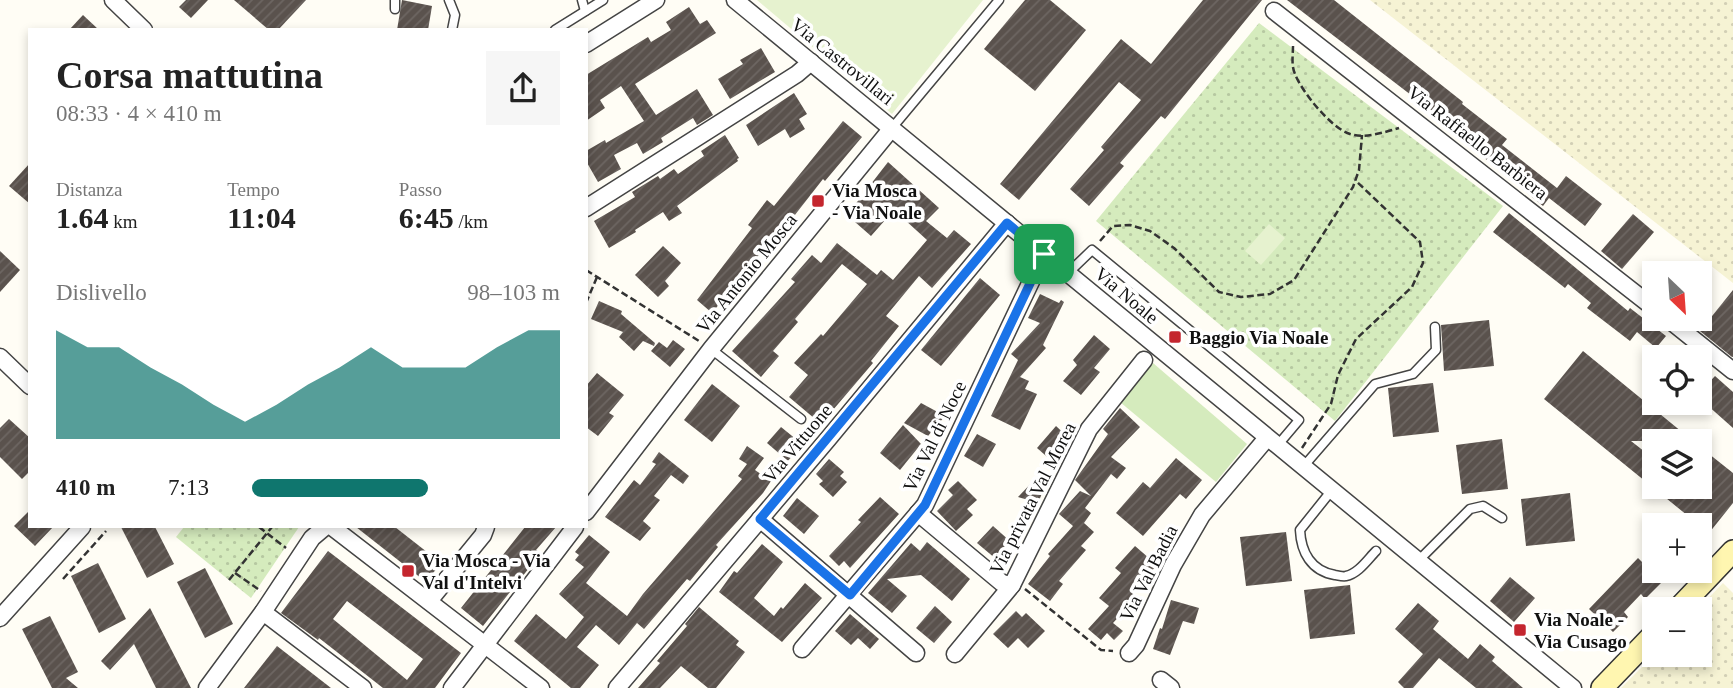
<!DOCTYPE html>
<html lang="it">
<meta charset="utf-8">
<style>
body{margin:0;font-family:"Times New Roman",serif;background:#f6f6f6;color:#222;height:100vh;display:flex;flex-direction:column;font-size:26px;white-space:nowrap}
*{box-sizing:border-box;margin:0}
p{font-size:23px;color:#767676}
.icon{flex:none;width:38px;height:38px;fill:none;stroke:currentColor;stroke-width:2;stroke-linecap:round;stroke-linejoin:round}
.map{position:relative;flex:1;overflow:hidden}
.sheet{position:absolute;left:28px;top:28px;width:560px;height:500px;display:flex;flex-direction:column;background:#fff;border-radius:0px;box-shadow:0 4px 10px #0003}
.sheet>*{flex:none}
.needle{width:46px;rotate:155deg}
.buttons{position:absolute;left:1642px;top:261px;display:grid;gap:14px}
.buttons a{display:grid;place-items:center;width:70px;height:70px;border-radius:0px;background:#fff;box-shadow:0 4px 10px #0003;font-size:35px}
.pin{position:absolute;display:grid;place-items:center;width:60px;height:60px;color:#fff;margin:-30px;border-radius:14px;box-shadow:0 4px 10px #0006}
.round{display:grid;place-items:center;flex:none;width:74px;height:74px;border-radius:0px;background:#f6f6f6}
.head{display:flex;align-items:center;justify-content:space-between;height:119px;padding:0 28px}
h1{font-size:38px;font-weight:700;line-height:52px}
.stats{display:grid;grid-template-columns:repeat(3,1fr);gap:10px;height:119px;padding:7px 28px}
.stats div{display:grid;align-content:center}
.stats b{font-size:30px;font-weight:700}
.stats small{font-size:19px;font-weight:400}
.stats p{font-size:19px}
.chart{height:196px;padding:14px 28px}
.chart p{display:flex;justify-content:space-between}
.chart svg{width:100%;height:126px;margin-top:7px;fill:#0f766e;opacity:.7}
ul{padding:0 28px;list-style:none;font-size:23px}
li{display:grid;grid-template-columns:112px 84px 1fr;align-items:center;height:52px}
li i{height:18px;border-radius:9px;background:#0f766e}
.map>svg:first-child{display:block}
</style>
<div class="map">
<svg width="1733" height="688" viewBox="0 0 1733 688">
<defs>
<pattern id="farmland-dots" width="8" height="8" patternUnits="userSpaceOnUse" patternTransform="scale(1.75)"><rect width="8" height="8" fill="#f6f3d4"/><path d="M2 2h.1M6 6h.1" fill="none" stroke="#d2cfb5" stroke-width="1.8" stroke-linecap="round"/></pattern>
<pattern id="park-dots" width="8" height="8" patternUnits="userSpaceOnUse" patternTransform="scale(1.75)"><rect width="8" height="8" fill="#d5ebbd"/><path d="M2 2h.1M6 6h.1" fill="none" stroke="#b6c8a1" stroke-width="1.8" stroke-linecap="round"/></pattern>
<pattern id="building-hatch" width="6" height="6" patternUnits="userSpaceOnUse" patternTransform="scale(1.75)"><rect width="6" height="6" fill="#5a524d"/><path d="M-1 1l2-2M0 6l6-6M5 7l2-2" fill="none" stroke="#6d6662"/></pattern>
</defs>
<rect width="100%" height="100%" fill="#fffdf5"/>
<g fill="url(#farmland-dots)">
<path d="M1370,0H1733V283Z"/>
<path d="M1723,583L1733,593V688H1621L1654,655L1699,654L1698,609Z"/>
</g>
<path fill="#d5ebbd" d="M1153,363L1247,444L1216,482L1120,402Z"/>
<g fill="url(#park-dots)">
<path d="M1259,23L1503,206L1335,421L1096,221Z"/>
<path d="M184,527H299L251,598L176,537Z"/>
</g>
<g fill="#e6f2cf">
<path d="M757,0H983L892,114Z"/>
<path d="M1269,224L1285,238L1261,265L1245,251Z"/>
</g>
<g fill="url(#building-hatch)" fill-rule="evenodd">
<path d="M186,0H208L191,18L179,7Z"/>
<path d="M234,0H306L278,30H269Z"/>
<path d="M402,0L432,6L428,30H397Z"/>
<path d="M1025,0H1050L1086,30L1035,91L984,49Z"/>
<path d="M1203,0H1262L1165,119L1161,116L1120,163L1124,166L1089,206L1070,189L1104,150L1101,147L1141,100L1119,82L1019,200L1000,184L1121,39L1151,64Z"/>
<path d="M1287,0H1334L1463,102L1462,104L1507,139L1502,145L1557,188L1566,176L1602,204L1585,226L1549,198L1543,206L1455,134L1458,131Z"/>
<path d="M689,7L700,24L707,20L716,33L635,84L656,115L697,89L713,115L697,125L693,118L661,138L663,142L643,154L637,143L614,155L621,169L598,182L586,161V151L605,140L606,143L644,121L621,86L600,100L605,108L586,121V75L648,37L651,42L671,30L666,22Z"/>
<path d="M83,15L99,30H69Z"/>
<path d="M761,48L775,72L730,99L718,79L743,64L740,60Z"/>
<path d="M794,93L807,114L799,119L805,129L790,138L785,129L758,146L746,125Z"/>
<path d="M843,121L862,137L825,181L823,179L773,243L770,241L712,313L697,300L752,228L748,225L767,200L774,206Z"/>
<path d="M725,135L739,158L737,159L738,161L677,206L682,213L669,221L663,212L635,230L636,232L609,248L594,221L635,197L632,192L658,176L660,179L674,169L678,174L704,156L701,151Z"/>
<path d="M888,162L939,208L926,221L947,238L954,230L971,244L932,288L919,276L886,316L899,326L871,361L873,363L821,424L789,397L808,375L794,363L821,334L823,336L867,284L842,264L795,319L798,322L773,351L779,356L761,377L732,351L795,282L791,279L812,255L821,263L837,243L877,275L881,270L893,280L927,240L894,210L871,236L847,215Z"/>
<path d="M30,163V204L9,186Z"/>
<path d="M1509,213L1628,311L1630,308L1666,336L1656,348L1637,332L1630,341L1587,308L1591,303L1568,284L1565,288L1493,232Z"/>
<path d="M1633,214L1654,232L1622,269L1601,251Z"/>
<path d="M663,246L681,263L665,281L669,286L658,297L635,275Z"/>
<path d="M0,251L20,270L0,292Z"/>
<path d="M980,278L1000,295L941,366L921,350Z"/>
<path d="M1733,290V357H1732L1700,331Z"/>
<path d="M1040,294L1059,303L1061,300L1064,302L1043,345L1046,348L1020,377L1029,381L1025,389L1037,394L1020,430L991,416L1018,360L1011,354L1040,323L1028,318Z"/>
<path d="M599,301L622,311L621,314L655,343L654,346L643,341L634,351L619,337L623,332L591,319Z"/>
<path d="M1489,320L1494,366L1444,371L1441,325Z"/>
<path d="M1094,335L1110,349L1094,368L1100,372L1081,395L1063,381L1077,365L1073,360Z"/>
<path d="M673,340L685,349L670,367L651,351L659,342L667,348Z"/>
<path d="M1686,347L1699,357H1678Z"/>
<path d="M1583,351L1693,441H1631L1654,459V486H1699V446L1733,473V503L1709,533L1544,399Z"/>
<path d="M1699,357L1712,368L1699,384Z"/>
<path d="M597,373L624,395L609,413L614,416L598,436L586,427V386Z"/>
<path d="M1715,376L1733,392V428L1706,404L1699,411V393Z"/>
<path d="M1433,383L1439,432L1393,437L1388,388Z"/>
<path d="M712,384L740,406L712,442L684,420Z"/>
<path d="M921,403L945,416L928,436L904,423Z"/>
<path d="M1120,408L1140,427L1111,457L1126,468L1117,479L1111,474L1085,508L1091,513L1084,523L1094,532L1081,546L1086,550L1059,581L1063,584L1050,601L1028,584L1050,556L1048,554L1073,526L1059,514L1080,491L1091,496L1075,480L1108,434L1103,429Z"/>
<path d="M9,419L30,438V471L22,479L0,457V428Z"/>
<path d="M903,425L921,444L900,470L880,453Z"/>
<path d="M1056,426L1071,440L1053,462L1037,448Z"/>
<path d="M781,427L802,444L788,461L767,443Z"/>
<path d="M977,434L996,444L983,467L964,456Z"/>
<path d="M1502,439L1508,489L1462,494L1456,445Z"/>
<path d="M747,446L764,458L755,470L771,481L763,493L716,545L718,547L690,581L687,579L644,629L637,623L619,645L596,625L577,647L599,665L580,688H571L514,641L536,614L566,639L584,617L559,594L584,567L575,560L579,555L575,552L589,535L610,552L586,583L627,616L643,594L742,479L738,476L747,464L739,459Z"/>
<path d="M659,452L689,476L683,484L671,475L654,496L660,500L643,521L651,528L640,541L605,517L634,480L640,485L656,464L652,462Z"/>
<path d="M1176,458L1202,480L1186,499L1180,494L1143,536L1116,513L1143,482L1150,488Z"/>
<path d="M829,459L844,472L840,476L847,482L833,497L819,484L823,481L816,474Z"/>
<path d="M1039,475L1048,479L1038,503L1018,497Z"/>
<path d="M958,481L977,500L967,509L973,515L956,531L937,511L953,495L948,490Z"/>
<path d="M1570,493L1575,541L1526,546L1521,499Z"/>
<path d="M880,497L899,514L850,568L844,561L839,566L829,556L861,522L858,520Z"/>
<path d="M797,498L819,516L804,534L783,516Z"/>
<path d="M30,510V527H53L35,546L14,526Z"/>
<path d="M993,526L1011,542L996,559L977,543Z"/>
<path d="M121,527H155L174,564L147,578Z"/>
<path d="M356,527H395L441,563L426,582Z"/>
<path d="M525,527H556L536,550L541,553L483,626L461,608Z"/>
<path d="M1286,532L1292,581L1246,586L1240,537Z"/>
<path d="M927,542L970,579L952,601L921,575L887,579L907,596L892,613L868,593L911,543L920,551Z"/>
<path d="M762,544L783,562L754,598L774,616L781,607L783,609L805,583L822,598L782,642L719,592L734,571L737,573Z"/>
<path d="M1135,546L1157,565L1132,593L1137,597L1113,623L1123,631L1114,640L1107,633L1101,640L1088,629L1109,606L1099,598L1121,573L1115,568Z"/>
<path d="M328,551L461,653L435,688H383L319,638L318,640L281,613ZM347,601L423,659L407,680L333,619Z"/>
<path d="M1638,558L1662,582L1645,599L1641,594L1624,612L1628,617L1613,632L1589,609Z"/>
<path d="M98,563L126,619L99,633L71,576Z"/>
<path d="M205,568L233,624L205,638L177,582Z"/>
<path d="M1510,577L1535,598L1514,622L1490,601Z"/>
<path d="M1350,585L1355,634L1310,639L1304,590Z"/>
<path d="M1171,600L1199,608L1194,624L1183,621L1170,655L1153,649L1160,628L1162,629Z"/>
<path d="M1418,603L1439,621L1433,629L1468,659L1480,644L1495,657L1492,661L1523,688H1476L1439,658L1413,688H1404L1398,682L1423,654L1395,629Z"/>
<path d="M935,606L952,622L934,643L916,628Z"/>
<path d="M699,607L739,641L736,645L745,652L716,688H708L681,666L660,688H638L660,663L657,661L687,626L685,624Z"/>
<path d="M150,608L191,688H156L134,644L110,670L101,661Z"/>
<path d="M1016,611L1022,617L1026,613L1045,631L1028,648L1018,638L1008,648L993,634Z"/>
<path d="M850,614L879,639L870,649L858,638L851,645L835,631Z"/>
<path d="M50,616L78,672L66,678L78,688H52L22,629Z"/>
<path d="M277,646L331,688H244Z"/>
</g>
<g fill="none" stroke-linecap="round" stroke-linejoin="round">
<g stroke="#444" stroke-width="11">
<g id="lane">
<path d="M395,0V9"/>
<path d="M449,0L455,15L452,30"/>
<path d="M582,0L585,11"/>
<path d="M555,30L603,0"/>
<path d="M892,128L999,0"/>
<path d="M1068,273L1092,250L1299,420L1277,446"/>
<path d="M711,349L801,419"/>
<path d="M1303,467L1375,384L1413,374L1436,350L1435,327"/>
<path d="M1332,490L1300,530C1301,552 1311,571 1335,575C1336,575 1344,577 1346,576C1358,574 1368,559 1376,551"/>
<path d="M1418,561L1470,509L1483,506L1502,518"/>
</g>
</g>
<g stroke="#444" stroke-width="19">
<g id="street">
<path d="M113,0L144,30"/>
<path d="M735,0L1573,688"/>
<path d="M1274,11L1654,308"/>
<path d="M586,44L656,0"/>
<path d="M586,208L797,74L811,62"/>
<path d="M1667,318L1733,371"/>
<path d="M0,357L30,386"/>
<path d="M586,512L711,349L892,128"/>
<path d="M918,513L1002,583L1012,585"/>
<path d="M760,519L916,653"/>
<path d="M332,527L541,688"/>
<path d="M429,601L483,535L486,527"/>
<path d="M263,612L363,688"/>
<path d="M0,618L82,527"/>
<path d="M802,649L925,505L1044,254"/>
<path d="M1129,653L1136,645L1173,565L1202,515L1267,438"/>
<path d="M955,654L1012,585L1089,429L1144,360"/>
<path d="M1161,680L1171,688"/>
<path d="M207,688L263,612L312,538L325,527"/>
<path d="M452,688L575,527"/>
<path d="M617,688L828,439L1007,223"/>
</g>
</g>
<g stroke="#333" stroke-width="24">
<g id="secondary">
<path d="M1678,609L1733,551"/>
<path d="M1602,688L1654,634"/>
</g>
</g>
<g stroke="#333" stroke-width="2.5" stroke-dasharray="7 3.5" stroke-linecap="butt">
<path d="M1293,46C1293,55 1291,65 1295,74C1302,92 1331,128 1350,134C1365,139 1385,132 1399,128"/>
<path d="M1100,241L1113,226L1130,225L1150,231L1174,248L1219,292L1241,297L1270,294L1294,280L1353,187L1359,170L1362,135"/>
<path d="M586,270L699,341"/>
<path d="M586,303L597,277"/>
<path d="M1302,448L1331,404L1338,375L1356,339L1412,287L1423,263L1420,242L1355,180"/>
<path d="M259,527L286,548"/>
<path d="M235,573L261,591"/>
<path d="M63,579L106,531"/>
<path d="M229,580L272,527"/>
<path d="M1025,589L1101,650L1113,651"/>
</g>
<use href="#lane" stroke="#fff" stroke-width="8"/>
<use href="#street" stroke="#fff" stroke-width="16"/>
<use href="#secondary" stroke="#fff6b0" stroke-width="21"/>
</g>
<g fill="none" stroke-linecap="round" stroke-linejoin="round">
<g stroke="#fff" stroke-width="14">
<path id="route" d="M1007,223L1044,254L925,505L850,595L760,519Z"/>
</g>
<use href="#route" stroke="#1a73e8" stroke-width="9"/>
</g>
<g fill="#c4262e" stroke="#fff" stroke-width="2.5">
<rect x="811" y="194" width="14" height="14" rx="3.5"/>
<rect x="1168" y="330" width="14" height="14" rx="3.5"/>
<rect x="401" y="564" width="14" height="14" rx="3.5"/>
<rect x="1513" y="623" width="14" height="14" rx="3.5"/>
</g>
<g text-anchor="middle" stroke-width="7" stroke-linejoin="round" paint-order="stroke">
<g font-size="19" fill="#111" stroke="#fff">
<text transform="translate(843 61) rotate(39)" y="7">Via Castrovillari</text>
<text transform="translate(1478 142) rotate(38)" y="7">Via Raffaello Barbiera</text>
<text transform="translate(746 273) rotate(-51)" y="7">Via Antonio Mosca</text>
<text transform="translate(1127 295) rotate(40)" y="7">Via Noale</text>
<text transform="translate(934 436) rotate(-64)" y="7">Via Val di Noce</text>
<text transform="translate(797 443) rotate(-50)" y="7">Via Vittuone</text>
<text transform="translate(1032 498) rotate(-63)" y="7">Via privata Val Morea</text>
<text transform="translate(1148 573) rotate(-63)" y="7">Via Val Badia</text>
</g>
<g font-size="19" font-weight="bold" fill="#111" stroke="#fff" text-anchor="start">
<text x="832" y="197">Via Mosca<tspan x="832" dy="22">- Via Noale</tspan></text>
<text x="1189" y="344">Baggio Via Noale</text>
<text x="422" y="567">Via Mosca - Via<tspan x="422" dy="22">Val d'Intelvi</tspan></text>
<text x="1534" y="626">Via Noale -<tspan x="1534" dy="22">Via Cusago</tspan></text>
</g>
</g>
</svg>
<div class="buttons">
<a><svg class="needle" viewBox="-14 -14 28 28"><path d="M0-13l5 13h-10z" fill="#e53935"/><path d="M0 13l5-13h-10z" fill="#767676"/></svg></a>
<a><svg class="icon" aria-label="locate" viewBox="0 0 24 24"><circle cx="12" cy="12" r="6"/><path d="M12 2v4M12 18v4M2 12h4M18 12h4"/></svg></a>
<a><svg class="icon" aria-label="layers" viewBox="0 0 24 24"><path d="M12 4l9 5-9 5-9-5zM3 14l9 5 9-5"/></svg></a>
<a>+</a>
<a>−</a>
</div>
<div class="pin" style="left:1044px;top:254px;background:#1e9e55"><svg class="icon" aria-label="arrive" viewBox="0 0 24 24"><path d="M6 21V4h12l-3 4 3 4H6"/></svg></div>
<section class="sheet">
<div class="head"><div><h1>Corsa mattutina</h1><p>08:33 · 4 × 410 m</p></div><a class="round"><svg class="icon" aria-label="share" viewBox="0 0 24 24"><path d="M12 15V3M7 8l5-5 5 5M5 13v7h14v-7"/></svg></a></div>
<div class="stats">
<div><p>Distanza</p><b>1.64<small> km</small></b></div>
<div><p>Tempo</p><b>11:04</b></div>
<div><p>Passo</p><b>6:45<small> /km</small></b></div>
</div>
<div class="chart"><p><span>Dislivello</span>98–103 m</p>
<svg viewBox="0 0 160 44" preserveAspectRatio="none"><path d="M0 44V6L10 12L20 12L30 19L40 25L50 32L60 38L70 32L80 25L90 19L100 12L110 19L120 19L130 19L140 12L150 6L160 6V44z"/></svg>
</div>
<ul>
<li><b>410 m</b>7:13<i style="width:57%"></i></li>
</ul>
</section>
</div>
